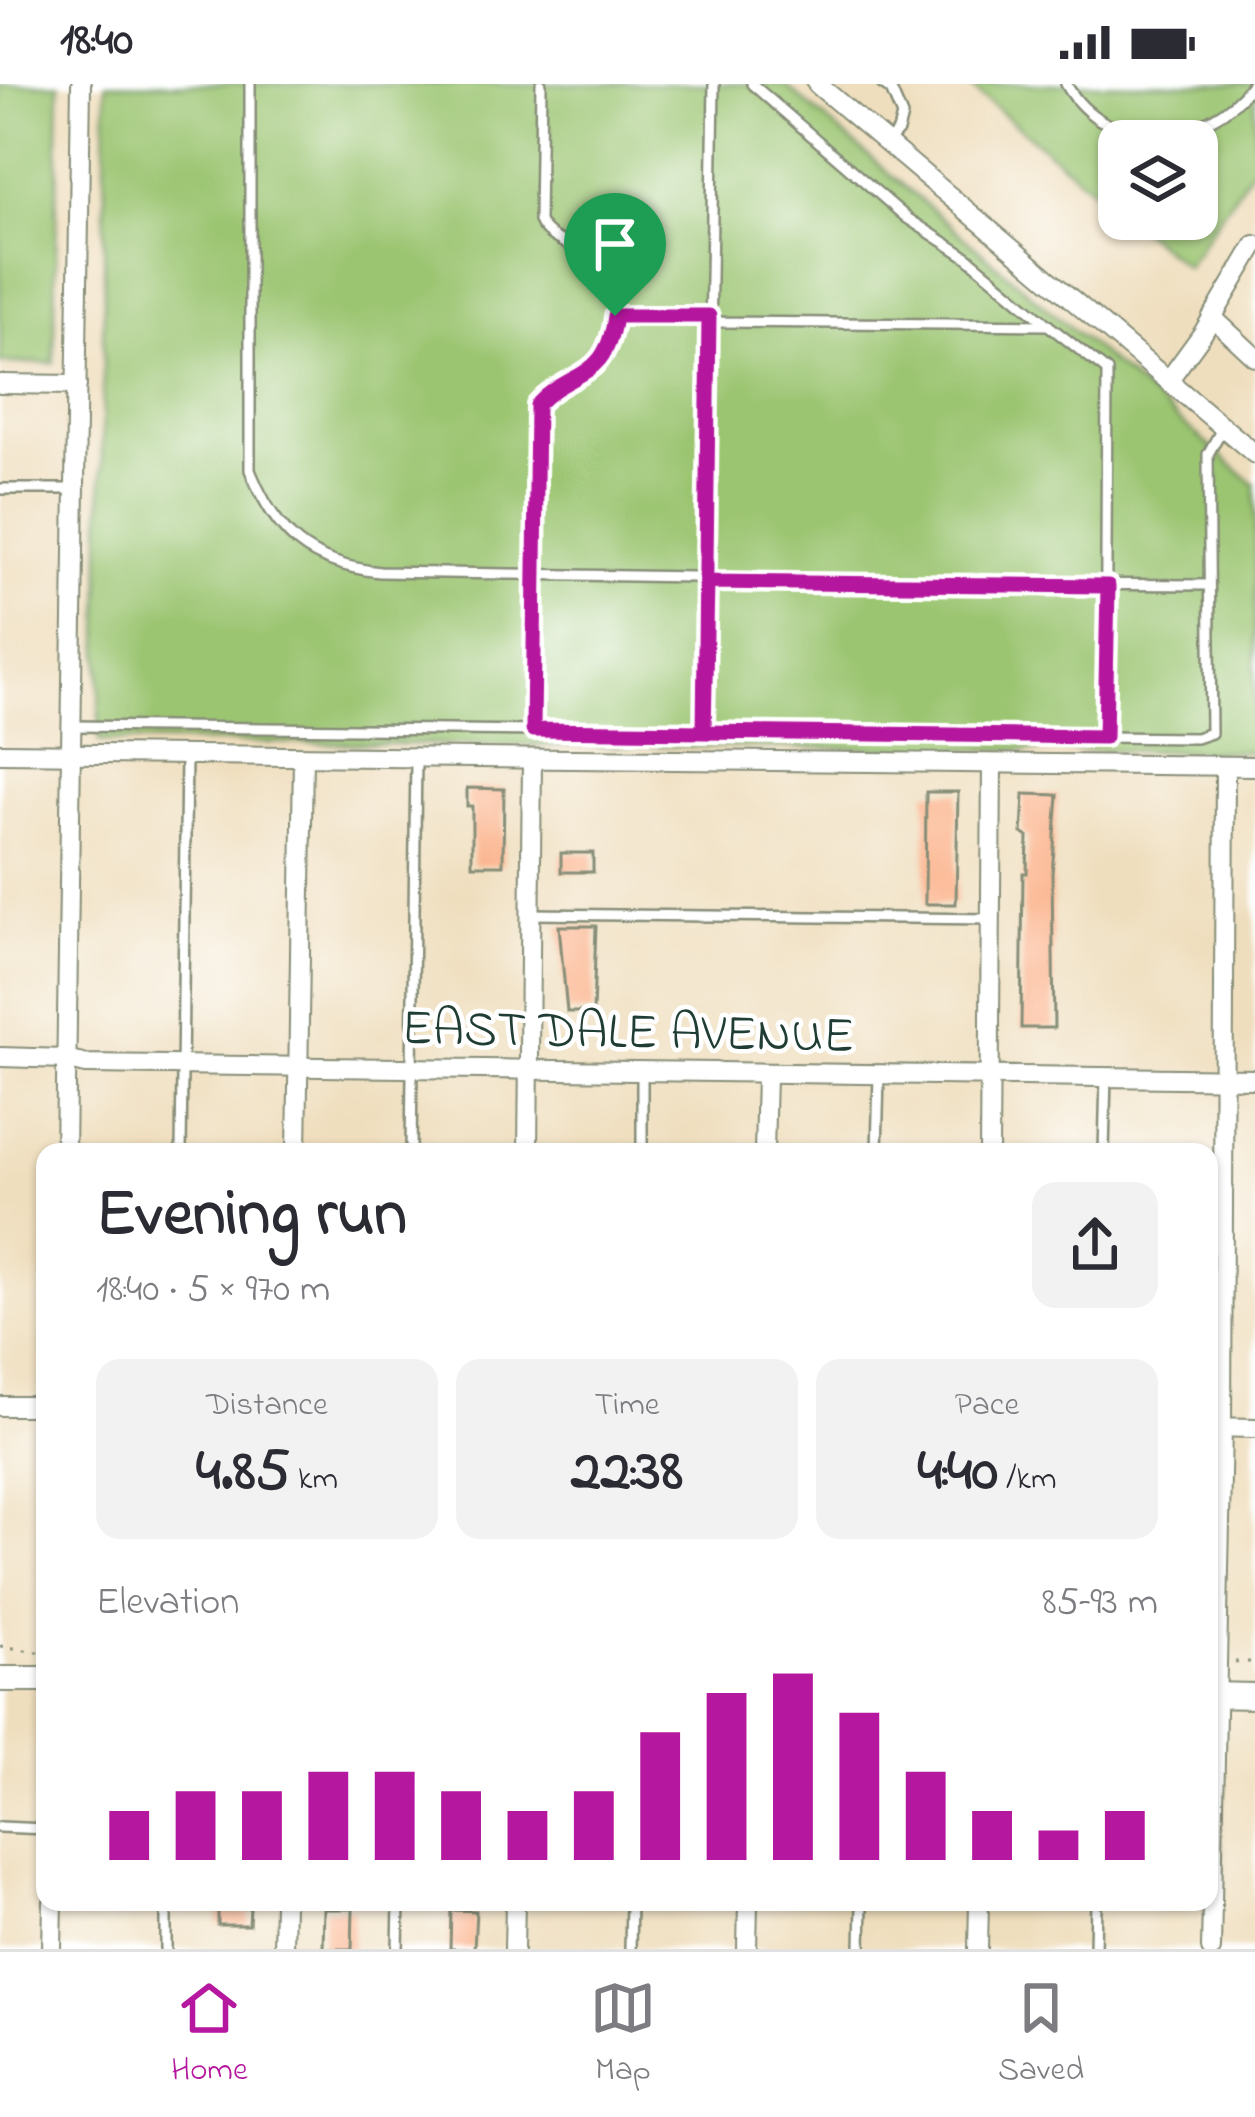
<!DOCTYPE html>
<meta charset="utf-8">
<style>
body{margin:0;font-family:"Indie Flower",sans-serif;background:#f2f2f3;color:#2b2b33;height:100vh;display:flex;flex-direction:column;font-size:45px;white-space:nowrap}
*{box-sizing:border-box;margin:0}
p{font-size:39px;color:#7c7c81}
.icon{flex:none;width:66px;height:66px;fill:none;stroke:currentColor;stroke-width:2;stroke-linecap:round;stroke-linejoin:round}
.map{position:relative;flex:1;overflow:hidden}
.details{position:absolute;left:36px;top:1059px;width:1182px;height:768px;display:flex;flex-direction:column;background:#fff;border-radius:24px;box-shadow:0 3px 9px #0004}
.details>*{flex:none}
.buttons{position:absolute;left:1098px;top:36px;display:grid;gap:24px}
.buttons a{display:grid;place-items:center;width:120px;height:120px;border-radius:24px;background:#fff;box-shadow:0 3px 9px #0004;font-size:60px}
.pin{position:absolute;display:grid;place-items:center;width:102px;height:102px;color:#fff;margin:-123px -51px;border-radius:50% 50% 50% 0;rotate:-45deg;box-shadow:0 0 12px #0007}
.pin .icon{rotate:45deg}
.round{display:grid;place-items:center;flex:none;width:126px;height:126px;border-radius:24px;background:#f2f2f3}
.headline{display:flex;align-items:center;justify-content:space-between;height:204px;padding:0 60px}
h1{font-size:66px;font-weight:700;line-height:90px}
.metrics{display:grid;grid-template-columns:repeat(3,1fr);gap:18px;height:204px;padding:12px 60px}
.metrics div{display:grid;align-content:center;border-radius:24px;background:#f2f2f3;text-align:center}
.metrics b{font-size:60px;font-weight:700}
.metrics small{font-size:33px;font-weight:400}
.metrics p{font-size:33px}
.chart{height:336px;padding:24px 60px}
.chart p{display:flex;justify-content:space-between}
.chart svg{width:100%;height:216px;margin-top:12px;stroke:#b5179e;stroke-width:6}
.status{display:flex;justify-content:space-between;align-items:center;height:84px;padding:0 60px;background:#fff;direction:ltr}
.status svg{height:33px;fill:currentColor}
.tabs{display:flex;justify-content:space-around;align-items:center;height:168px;border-top:3px solid #e1e1e2;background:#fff;font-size:33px;color:#7c7c81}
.tabs a{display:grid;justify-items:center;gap:6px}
.tabs .active{color:#b5179e}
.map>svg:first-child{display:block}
</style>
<div class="status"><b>18:40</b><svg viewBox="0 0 49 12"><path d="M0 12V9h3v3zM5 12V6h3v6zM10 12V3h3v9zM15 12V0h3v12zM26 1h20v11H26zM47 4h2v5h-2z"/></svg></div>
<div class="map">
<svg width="1255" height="1865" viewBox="0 0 1255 1865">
<rect width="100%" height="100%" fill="#fff"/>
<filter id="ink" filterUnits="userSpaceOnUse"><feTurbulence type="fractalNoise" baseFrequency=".00833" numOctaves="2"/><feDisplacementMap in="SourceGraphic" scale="24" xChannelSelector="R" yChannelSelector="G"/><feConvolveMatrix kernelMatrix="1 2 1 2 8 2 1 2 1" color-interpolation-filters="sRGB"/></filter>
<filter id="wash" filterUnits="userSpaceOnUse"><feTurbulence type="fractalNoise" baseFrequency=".004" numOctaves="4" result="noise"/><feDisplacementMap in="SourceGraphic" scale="48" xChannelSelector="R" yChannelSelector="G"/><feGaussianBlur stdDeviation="2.7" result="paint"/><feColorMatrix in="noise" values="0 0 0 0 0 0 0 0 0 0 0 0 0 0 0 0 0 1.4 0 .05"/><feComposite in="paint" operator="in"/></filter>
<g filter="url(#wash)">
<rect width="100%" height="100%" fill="#efdebd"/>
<g fill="#9bc571" stroke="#5d8152" stroke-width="3">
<path d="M0,0H59L54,279H0Z"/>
<path d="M106,0H784L1255,401V668L99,657Z"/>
<path d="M967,0H1255V80L1186,183L1128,135H1197V57H1119V127Z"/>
</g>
<g id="blocks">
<g fill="#fbae84">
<path d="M467,704L504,705L503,781H472V722H467Z"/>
<path d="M926,708H958L956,820H925Z"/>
<path d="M1024,710L1058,711L1052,790L1054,944H1021L1023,789H1027L1028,753L1022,749Z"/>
<rect x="561" y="769" width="32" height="19"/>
<path d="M559,842H596L593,928H567Z"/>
<path d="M218,1823L250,1824L249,1841H218Z"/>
<path d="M324,1825H353L352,1865H323Z"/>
<path d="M451,1826L476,1827L474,1865H450Z"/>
</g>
</g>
</g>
<g filter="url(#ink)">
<use href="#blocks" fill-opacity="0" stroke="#878e78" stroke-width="3"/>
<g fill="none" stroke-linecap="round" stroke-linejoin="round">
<g stroke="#878e78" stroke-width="14">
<g id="lane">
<path d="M250,0V386C276,451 309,480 380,488L694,493L707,498L1208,501"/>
<path d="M752,0L907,134L967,173L1048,241"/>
<path d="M882,0L891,6L902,32L898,47L887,59"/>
<path d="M1066,0C1107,73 1208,61 1252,0"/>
<path d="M615,233H709L720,238L1048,241L1107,287L1105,653"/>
<path d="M0,405H76"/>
<path d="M71,642L1196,654L1211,649L1208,370L1223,343"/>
<path d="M534,646L537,321C555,299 588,297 604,271C623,238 613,192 583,170C568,158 547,155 539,137L541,0"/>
<path d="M704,648L714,0"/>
<path d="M530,830L993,835"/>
<path d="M181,1068L186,672"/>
<path d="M411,1068L416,674"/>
<path d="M642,1068V989"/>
<path d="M877,1068L879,991"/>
<path d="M1104,1068L1106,992"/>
<path d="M0,1743L45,1745"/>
<path d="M166,1865V1818"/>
<path d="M398,1865L399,1818"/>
<path d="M630,1865L631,1818"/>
<path d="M861,1865L862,1818"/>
<path d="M1095,1865L1096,1818"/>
</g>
</g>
<g stroke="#878e78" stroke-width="22">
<g id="street">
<path d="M817,0L1255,370"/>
<path d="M1212,233L1255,273"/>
<path d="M1168,297L1203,249L1255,161"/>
<path d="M0,300L77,301"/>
<path d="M0,669L1255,682"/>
<path d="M0,973L66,975L86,980L1255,995"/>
<path d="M65,1068L81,0"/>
<path d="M297,1068L303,673"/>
<path d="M528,1068L532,676"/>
<path d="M764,1068L766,992"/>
<path d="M989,1068L992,680"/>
<path d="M0,1322H45"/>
<path d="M1209,1343L1255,1344"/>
<path d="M52,1865L53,1818"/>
<path d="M283,1865L284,1818"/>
<path d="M514,1865L515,1818"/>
<path d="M747,1865L748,1818"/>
<path d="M978,1865L979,1818"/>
<path d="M1211,1865L1222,1343L1225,682"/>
</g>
</g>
<g stroke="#878e78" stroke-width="28">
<g id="secondary">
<path d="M0,1595H45"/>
<path d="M1209,1611L1255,1612"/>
</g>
</g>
<g stroke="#878e78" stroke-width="3" stroke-dasharray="3 9" stroke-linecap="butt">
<path d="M0,1562L45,1569"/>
<path d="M1235,1578H1255"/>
</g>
<use href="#lane" stroke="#fff" stroke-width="9"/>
<use href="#street" stroke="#fff" stroke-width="18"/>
<use href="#secondary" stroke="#fff" stroke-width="24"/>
</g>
</g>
<g fill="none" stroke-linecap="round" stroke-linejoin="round" filter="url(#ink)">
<g stroke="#fff" stroke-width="24">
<path id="route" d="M615,232C606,299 571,284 537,321L533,646L704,648L707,498L1108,502L1105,653L704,648L709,232H615"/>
</g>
<use href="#route" stroke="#b5179e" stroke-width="15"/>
</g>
<g text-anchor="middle" stroke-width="9" stroke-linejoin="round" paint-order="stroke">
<g font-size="51" fill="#1f3d34" stroke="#fff">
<text transform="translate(628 945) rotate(1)" y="18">EAST DALE AVENUE</text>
</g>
</g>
</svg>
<div class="buttons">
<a><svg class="icon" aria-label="layers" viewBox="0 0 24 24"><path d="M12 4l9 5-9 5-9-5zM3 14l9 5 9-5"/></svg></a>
</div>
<div class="pin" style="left:615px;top:232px;background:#1e9e55"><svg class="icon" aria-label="arrive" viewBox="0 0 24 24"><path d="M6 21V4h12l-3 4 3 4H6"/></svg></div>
<section class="details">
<div class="headline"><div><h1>Evening run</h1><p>18:40 · 5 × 970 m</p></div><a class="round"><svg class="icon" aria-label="share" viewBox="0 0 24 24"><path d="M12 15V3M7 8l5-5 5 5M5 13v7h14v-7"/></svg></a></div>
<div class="metrics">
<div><p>Distance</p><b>4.85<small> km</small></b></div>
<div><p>Time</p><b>22:38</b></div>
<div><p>Pace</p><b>4:40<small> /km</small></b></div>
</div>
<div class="chart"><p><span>Elevation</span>85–93 m</p>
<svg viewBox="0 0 160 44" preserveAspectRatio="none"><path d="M5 44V34M15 44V30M25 44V30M35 44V26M45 44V26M55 44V30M65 44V34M75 44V30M85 44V18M95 44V10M105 44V6M115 44V14M125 44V26M135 44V34M145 44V38M155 44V34"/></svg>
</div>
</section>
</div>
<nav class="tabs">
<a class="active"><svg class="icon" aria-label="home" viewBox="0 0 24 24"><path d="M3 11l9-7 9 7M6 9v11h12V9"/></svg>Home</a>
<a><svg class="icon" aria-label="map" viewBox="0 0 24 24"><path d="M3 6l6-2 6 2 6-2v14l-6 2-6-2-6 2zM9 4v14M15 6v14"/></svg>Map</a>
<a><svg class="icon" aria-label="saved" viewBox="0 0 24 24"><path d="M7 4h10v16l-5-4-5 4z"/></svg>Saved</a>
</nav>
